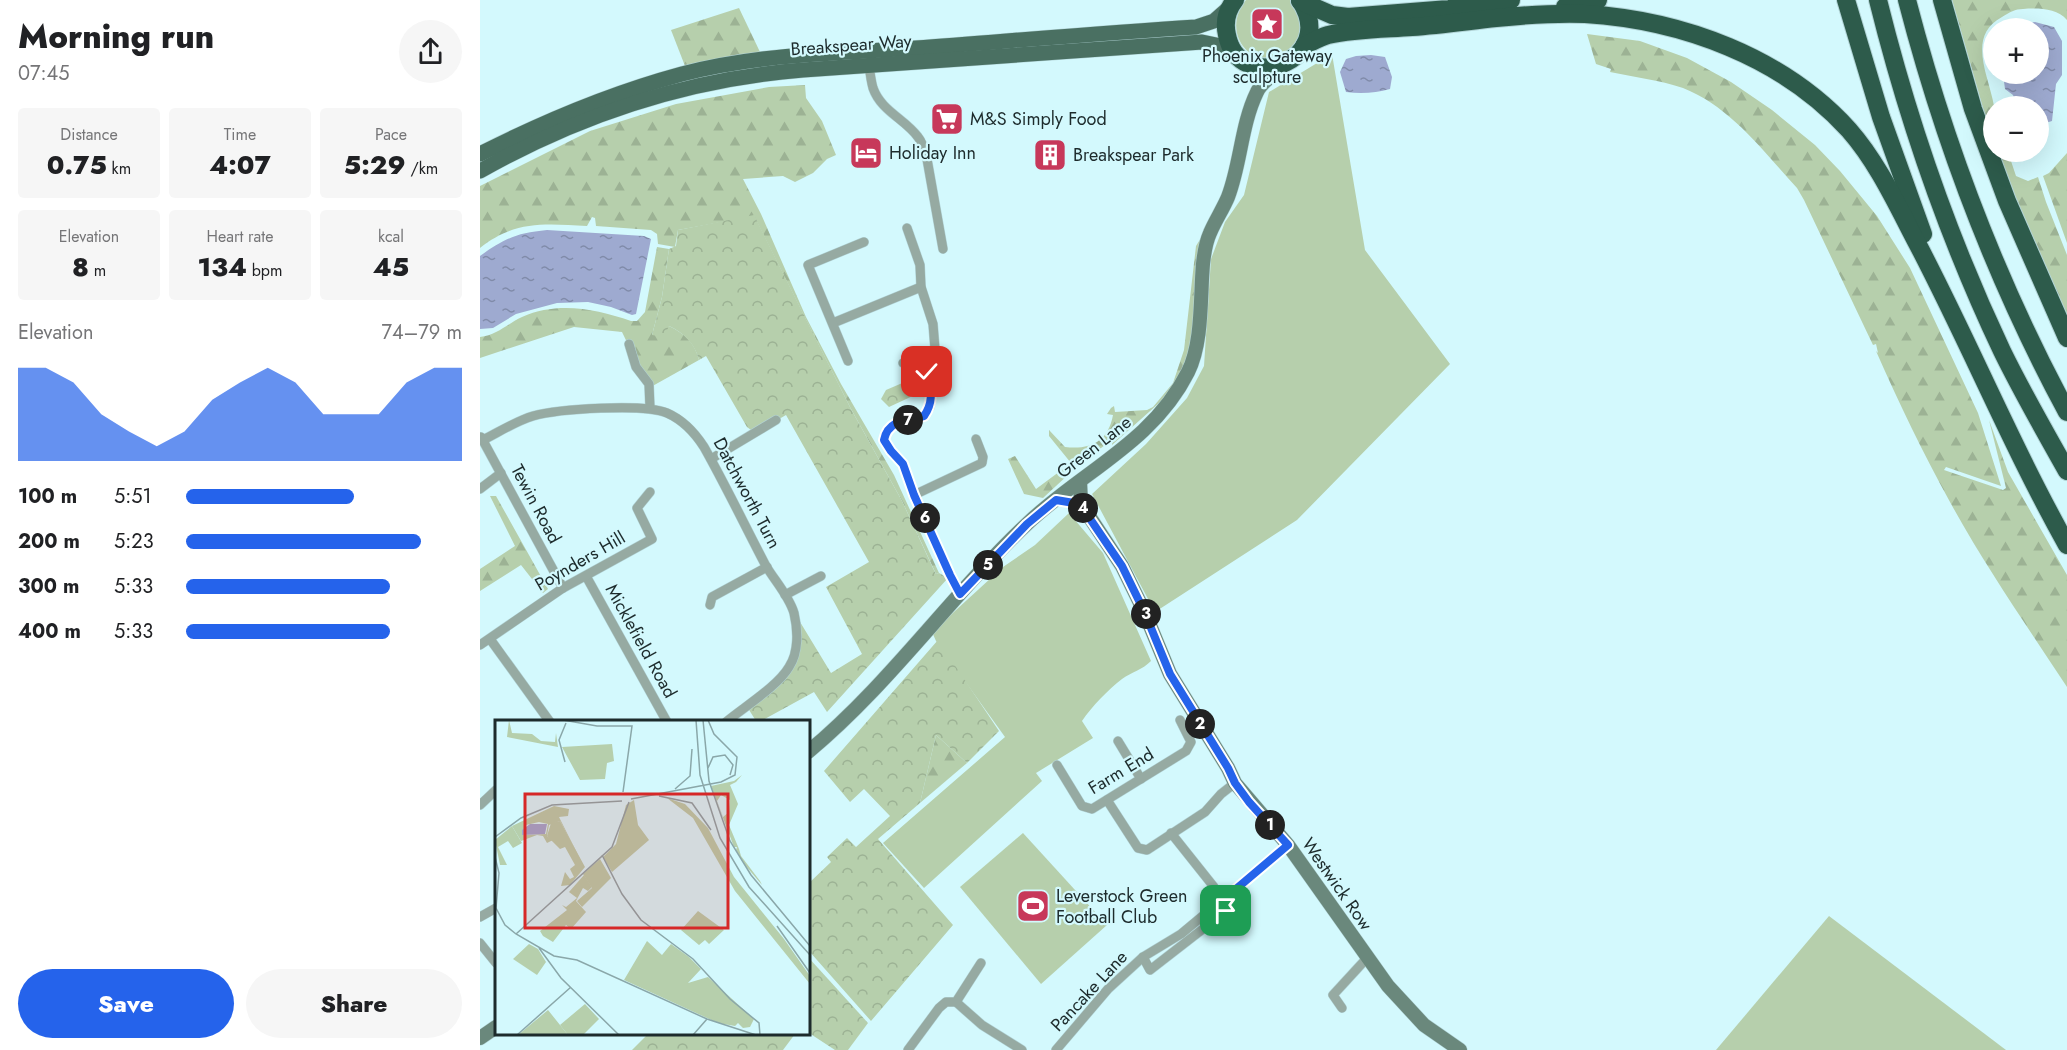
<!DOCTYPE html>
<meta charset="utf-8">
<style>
body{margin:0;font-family:Jost,sans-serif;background:#f6f6f6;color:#202124;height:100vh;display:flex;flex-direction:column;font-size:22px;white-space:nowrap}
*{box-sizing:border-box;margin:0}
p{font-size:20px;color:#757577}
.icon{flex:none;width:33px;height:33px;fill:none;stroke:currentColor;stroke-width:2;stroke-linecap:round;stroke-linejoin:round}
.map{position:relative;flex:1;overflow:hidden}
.side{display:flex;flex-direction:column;background:#fff;width:480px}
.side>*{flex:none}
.buttons{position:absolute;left:1503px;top:18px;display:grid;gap:12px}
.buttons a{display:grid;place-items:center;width:66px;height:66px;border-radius:50%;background:#fff;box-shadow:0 6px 24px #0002;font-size:30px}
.pin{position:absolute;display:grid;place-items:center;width:51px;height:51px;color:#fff;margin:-26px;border-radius:12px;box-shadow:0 3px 9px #0006}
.km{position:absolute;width:30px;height:30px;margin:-15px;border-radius:50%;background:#222;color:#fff;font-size:16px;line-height:30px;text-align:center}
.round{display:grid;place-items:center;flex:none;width:63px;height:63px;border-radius:32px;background:#f6f6f6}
.overview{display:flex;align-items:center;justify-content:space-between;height:102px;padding:0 18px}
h1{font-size:33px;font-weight:800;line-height:45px}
.metrics{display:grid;grid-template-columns:repeat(3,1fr);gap:9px;height:102px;padding:6px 18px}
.metrics div{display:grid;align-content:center;border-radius:6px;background:#f6f6f6;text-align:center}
.metrics b{font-size:26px;font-weight:800}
.metrics small{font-size:16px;font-weight:400}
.metrics p{font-size:16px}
.chart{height:168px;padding:12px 18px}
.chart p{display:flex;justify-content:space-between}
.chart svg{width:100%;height:108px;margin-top:6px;fill:#2563eb;opacity:.7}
.button{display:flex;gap:12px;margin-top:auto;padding:12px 18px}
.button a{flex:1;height:69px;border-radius:36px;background:#2563eb;color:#fff;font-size:24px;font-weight:800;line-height:69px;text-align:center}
.button a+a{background:#f6f6f6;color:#202124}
ul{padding:0 18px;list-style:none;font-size:20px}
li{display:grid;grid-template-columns:96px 72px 1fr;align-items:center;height:45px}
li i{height:15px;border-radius:8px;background:#2563eb}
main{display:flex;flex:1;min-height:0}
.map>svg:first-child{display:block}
</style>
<main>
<section class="side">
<div class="overview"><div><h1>Morning run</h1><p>07:45</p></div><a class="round"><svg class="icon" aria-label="share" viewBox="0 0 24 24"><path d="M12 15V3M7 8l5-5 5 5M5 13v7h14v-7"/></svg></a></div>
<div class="metrics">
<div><p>Distance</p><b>0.75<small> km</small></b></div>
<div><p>Time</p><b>4:07</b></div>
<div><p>Pace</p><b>5:29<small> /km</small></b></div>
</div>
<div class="metrics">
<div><p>Elevation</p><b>8<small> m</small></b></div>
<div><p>Heart rate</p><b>134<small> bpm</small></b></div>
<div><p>kcal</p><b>45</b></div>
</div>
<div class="chart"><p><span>Elevation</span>74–79 m</p>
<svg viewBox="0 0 160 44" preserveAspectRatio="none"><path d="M0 44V6L10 6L20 12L30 25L40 32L50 38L60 32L70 19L80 12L90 6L100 12L110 25L120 25L130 25L140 12L150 6L160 6V44z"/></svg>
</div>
<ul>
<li><b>100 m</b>5:51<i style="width:61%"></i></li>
<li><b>200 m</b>5:23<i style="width:85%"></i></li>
<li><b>300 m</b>5:33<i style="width:74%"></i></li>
<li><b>400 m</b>5:33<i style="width:74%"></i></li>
</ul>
<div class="button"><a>Save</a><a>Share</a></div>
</section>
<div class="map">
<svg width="1587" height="1050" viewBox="0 0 1587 1050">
<defs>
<pattern id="forest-firs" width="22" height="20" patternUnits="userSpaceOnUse" patternTransform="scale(1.5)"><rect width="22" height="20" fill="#b6cfac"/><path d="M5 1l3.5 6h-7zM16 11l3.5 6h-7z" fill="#9cb294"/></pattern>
<pattern id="park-crowns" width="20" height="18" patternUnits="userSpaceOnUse" patternTransform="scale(1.5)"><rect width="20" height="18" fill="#b6cfac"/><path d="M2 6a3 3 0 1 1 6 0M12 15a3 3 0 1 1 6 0" fill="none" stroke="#9cb294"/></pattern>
<pattern id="water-ripples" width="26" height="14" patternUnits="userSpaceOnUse" patternTransform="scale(1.5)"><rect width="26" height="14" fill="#9eaad0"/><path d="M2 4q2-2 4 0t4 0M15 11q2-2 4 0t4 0" fill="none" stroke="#808ba9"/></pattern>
</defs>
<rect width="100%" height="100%" fill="#d3f9fd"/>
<g fill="#b6cfac">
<path d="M766,0H811C819,8 820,14 820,25C820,39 817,45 806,52C770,74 740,31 766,0Z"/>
<path d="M852,54L885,250L970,364L817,520L675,612L612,494L666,444L707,398L724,366L731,259L745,222L764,195L789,92Z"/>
<path d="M589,513L623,553L671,661C662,670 652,672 642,679C628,690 612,706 602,721L613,738L556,773L562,781L444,888L403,843L525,737L456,641L452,632L523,567L555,545Z"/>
<path d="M543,833L627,925L561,984L480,887Z"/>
<path d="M1349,916L1526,1050H1236Z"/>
</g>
<g fill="url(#forest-firs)">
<path d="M1472,0H1587V20C1577,8 1558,8 1543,9C1535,9 1530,12 1522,17C1486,36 1509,76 1514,106C1515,117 1513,131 1513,143Z"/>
<path d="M259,8L280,52L205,66L191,30Z"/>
<path d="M1107,34L1160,41L1207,58L1251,82L1292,110L1335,145L1360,171L1397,216L1430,268L1498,413L1521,486L1466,467L1464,470L1523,490L1526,488L1509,420L1528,472L1587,575V687C1547,626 1505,566 1470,502C1443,453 1419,403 1396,351L1398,353L1396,344L1393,345L1324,200L1317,188C1283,151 1251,107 1203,88C1179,80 1154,77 1130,72L1131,69L1116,64Z"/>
<path d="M325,85L326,98L342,121L356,155L347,159L333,173L315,182L303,176L263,179L281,214L326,317L361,384L414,475L459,573L456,574L422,501L371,409L274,216L198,230L195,247L178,244L177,234L171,230L116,226L115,218L112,217L107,226C65,224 35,220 0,248V186L110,131L196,104L289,87Z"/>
<path d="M1517,152H1528L1536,176L1548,181L1558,177L1566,202L1587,255V317L1561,262Z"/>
<path d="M1587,153V243L1563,176L1569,173Z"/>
<path d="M727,228L716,335L697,387L632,445V440L602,462L563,498L544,494L528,459L535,456L556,489L591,463L569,436V430L585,447C610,450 628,442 633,415L627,414L631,408L634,406L635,412L667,410L673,407L693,383L704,350L716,246Z"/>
<path d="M177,247L189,249L182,297L172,335L189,326C204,333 215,343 219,360L169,388L142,332L94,327L0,358V337C17,335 27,324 42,317C78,301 116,309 151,321H157L165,312Z"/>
<path d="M10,496H16L68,589L63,593L41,565L0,591V569L35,546Z"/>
<path d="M456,735L487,763L440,803Z"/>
</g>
<g fill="url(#park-crowns)">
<path d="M274,215L371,409L422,501L453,568L456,574L459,573L468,578L347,712L334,692L281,721H276L266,705L298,680L315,651L314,612L351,673L382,654L346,587L389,562L306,415L275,433L267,427L226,356L219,360C215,344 204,333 189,326L184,337L172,335L182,297L189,249L196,246L198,230Z"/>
<path d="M427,381L439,384L437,394L409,407L401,399L406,390Z"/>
<path d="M458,640L519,731L487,763L456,735L440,803L398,839L473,925L391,1021L329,951V883L351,862L347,857L367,838L376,847L410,816L384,789L370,802L344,771Z"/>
<path d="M328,957L388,1023L368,1050H355L329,1033Z"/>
<path d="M168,1034H315L303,1050H152Z"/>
</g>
<g fill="url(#water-ripples)">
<path d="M1555,22L1574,27L1582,41V75L1576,84L1572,121L1559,125L1558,106H1537L1533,95L1525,89L1523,74H1558V28H1535L1543,24Z"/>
<path d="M891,55L905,57L912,77L910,89C896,93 881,94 866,92L860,72L866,59L876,56Z"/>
<path d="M67,230L164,236L171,239L156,314L152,315L131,307L108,302L77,303L36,314L13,328L0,329V256C25,238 37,233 67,230Z"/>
</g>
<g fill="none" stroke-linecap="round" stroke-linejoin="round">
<g stroke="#b2d4d7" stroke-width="10">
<g id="street">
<path d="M389,65C390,73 391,81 393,88C401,111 425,119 438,137C443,143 445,152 447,159L463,249"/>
<path d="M427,228L440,265L441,287L453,324L455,349L449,360L447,372L451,398L450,407L444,416C427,420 408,420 404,440L411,451L423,464L434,495L470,575L480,594"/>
<path d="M353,323L441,287"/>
<path d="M149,344L156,367L169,384L170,408"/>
<path d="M368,361L328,265L384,242"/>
<path d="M423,363L434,359L449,360"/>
<path d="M1,437L83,588"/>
<path d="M3,440C19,432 36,421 53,416C78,409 164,403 187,413C203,420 215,433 224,447C246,486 265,526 286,566C295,581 309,596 314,613C318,630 319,652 309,667C298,686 264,707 246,722"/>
<path d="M231,459L296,420"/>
<path d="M0,489L21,473"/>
<path d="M434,495L502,463L503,457L496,439"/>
<path d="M106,576L187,722"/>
<path d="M305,595L341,576"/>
<path d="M230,605L232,597L287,567"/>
<path d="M10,639L70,722"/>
<path d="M0,645L83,588L172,539L157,508L170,492"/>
<path d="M638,741L661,779"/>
<path d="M577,765L602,806L612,809L706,751L711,742L700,720"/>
<path d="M627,800L658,848L667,850L725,812L741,794L755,783"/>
<path d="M0,805L16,790"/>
<path d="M691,833L734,887"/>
<path d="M0,917L16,908"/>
<path d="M0,943L16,963"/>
<path d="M663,957L670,970L746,911L743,900"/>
<path d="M476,1002L502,1025L542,1050"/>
<path d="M862,1008L853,995L887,958"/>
<path d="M428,1050L459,1008L466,1002H476L501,963"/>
<path d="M576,1050L628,989L663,957L701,934L808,845"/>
</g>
</g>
<g stroke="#b2d4d7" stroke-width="15">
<g id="secondary">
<path d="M600,482L601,504L642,566L664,611L690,674L748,768L755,783L808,845L908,986L944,1025L980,1050"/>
<path d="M328,752C410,684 471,595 548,523C603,471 673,442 708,372C723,342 720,297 723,264C724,254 726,242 730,233C735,221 743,209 748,197C761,163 761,125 777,92C782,81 797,72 806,64"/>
<path d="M0,1038L16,1027"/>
</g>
</g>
<g stroke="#b2d4d7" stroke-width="16">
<g id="primary">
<path d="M0,154C65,121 132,93 202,74C278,54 358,53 436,48C529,41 622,33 716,27L734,21L751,6"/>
<path d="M0,171C99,115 209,79 323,70L722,42L741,46L760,58"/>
</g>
</g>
<g stroke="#b2d4d7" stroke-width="20">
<g id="highway">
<path d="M755,0C747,10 744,22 747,35C759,97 860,61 820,0"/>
<path d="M1366,0L1401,117L1443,234"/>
<path d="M1398,0C1428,121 1469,239 1522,351C1542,392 1565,432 1587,471"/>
<path d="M1427,0C1464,143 1517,282 1587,412"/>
<path d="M1462,0L1493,109L1527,201L1587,338"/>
<path d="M820,1L852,15L868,17L969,9L1031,0"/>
<path d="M1085,7L1118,0"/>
<path d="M824,46C832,42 840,37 848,35C875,29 905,29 932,27C960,25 988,21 1016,18C1045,15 1076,13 1105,14C1202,20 1303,57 1369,130C1398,163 1417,205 1437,243C1489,342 1532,447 1587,545"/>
</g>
</g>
<use href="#street" stroke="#96aaa2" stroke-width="9"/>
<use href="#secondary" stroke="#6a887c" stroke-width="14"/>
<use href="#primary" stroke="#4a7062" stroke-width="15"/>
<use href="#highway" stroke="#2d5b4b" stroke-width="18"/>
</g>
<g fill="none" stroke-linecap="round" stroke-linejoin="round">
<g stroke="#fff" stroke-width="12">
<path id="route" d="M447,372C450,389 455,400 444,416C427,420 408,420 404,440L411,451L423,464L434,495L470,575L480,594L547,524L576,500L600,504L642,566L664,611L690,674L748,768L755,783L769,802L808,845L743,900L746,911"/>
</g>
<use href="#route" stroke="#2563eb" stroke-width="8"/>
</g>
<defs>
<g id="sight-square" transform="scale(1.725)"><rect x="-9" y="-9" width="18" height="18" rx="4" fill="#c7385a" stroke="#d3f9fd"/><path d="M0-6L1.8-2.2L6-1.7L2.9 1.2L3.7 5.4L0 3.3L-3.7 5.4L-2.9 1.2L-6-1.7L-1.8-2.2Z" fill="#fff"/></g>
<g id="supermarket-square" transform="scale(1.725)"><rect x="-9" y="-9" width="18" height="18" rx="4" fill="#c7385a" stroke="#d3f9fd"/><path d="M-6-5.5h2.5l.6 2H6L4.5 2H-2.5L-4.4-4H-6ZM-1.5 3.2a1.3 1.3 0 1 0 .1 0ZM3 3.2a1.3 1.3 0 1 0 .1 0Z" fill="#fff"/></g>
<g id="hotel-square" transform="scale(1.725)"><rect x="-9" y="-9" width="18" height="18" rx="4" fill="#c7385a" stroke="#d3f9fd"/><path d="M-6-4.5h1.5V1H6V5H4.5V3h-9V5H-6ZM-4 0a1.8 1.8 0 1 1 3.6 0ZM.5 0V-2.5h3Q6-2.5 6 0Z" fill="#fff"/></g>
<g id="building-square" transform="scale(1.725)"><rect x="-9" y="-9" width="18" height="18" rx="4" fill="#c7385a" stroke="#d3f9fd"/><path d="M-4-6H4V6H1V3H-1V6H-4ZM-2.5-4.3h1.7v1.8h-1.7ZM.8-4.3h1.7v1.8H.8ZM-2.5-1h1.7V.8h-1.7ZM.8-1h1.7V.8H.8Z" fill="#fff"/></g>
<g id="stadium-square" transform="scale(1.725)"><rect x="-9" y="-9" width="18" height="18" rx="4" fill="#c7385a" stroke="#d3f9fd"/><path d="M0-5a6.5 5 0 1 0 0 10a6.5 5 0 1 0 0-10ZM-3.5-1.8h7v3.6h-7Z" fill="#fff"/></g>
</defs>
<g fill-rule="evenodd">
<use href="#sight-square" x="787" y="24"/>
<use href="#supermarket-square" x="467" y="119"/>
<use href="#hotel-square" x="386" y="153"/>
<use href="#building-square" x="570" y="155"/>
<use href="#stadium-square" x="553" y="906"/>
</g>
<g text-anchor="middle" stroke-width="4.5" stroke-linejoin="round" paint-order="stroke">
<g font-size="18" fill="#1d2b2c" stroke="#d3f9fd">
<text transform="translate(371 45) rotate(-4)" y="6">Breakspear Way</text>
<text transform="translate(614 447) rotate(-38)" y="6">Green Lane</text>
<text transform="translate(267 493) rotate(62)" y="6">Datchworth Turn</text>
<text transform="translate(56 504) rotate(62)" y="6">Tewin Road</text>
<text transform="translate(100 561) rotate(-30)" y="6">Poynders Hill</text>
<text transform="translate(161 641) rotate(61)" y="6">Micklefield Road</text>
<text transform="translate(641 771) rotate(-31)" y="6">Farm End</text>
<text transform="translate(857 884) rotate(55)" y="6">Westwick Row</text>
<text transform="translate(609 991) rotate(-47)" y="6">Pancake Lane</text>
</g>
<g font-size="18" fill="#1d2b2c" stroke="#d3f9fd" text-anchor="start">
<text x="787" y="62" text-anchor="middle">Phoenix Gateway<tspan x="787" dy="21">sculpture</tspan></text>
<text x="490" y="125">M&amp;S Simply Food</text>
<text x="409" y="159">Holiday Inn</text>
<text x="593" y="161">Breakspear Park</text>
<text x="576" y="902">Leverstock Green<tspan x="576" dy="21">Football Club</tspan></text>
</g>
</g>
<g transform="translate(15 720)">
<rect width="315" height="315" fill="#d3f9fd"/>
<path d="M139,80L143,105L154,120L117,152L108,137L121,124L131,85ZM105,139L116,158L87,187L82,181L97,168L88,154ZM203,191L229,210L214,224L210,220L204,225L186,210ZM152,221L167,235L176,224L194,237L206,249L193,263L213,257L259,299L255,307L248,308L243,303L240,306L223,303L129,260ZM90,284L104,299L88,315H73L65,305Z" fill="#b6cfac"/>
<path d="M14,0L17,13L37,14L46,21L60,22L61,13L63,27L12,17ZM247,55L241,62L235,65L243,84L234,105L244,129L246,136L265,161L267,165L250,145L241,130L242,127H239L216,66L239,61ZM226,75L235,80L234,92L228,97L222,81ZM172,78L190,84L213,108L239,157L289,219L315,256V264L240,171L198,98ZM59,86L74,89L73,96L64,97L89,147L65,101L54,105L52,116L58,120L52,123L48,116L42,115L26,121L17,106ZM44,102L53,104L51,114L27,115L31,105Z" fill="#b6cfac" fill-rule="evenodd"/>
<path d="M117,24L119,41L112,43L110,59L85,60L67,27Z" fill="#b6cfac"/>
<path d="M65,101L90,147L75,165L66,166L70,152L75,159L79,157L75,149L80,145L70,127L65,129L52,116L56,103ZM17,106L27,123L18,128L13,121L3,127L12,145H5L0,120ZM89,155L97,167L93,171L88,168L81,181L91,192L76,209L71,205L58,222L48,216L45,211L72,190L67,185L71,187L82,178L74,172ZM34,224L43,229L51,242L42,255L18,239ZM53,290L73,315H23Z" fill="#b6cfac"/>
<path d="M35,104H52L50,114L27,115V110Z" fill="#9eaad0"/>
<path fill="none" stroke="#8aa7a9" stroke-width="1.5" d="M68,0L102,6H137L128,72M201,0L205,55L225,118L254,167L315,235M208,0L214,61L235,121L256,155L315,226M70,42L64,20L71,3M213,48L218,37L230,35L238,45L235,55M180,69L195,56L197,29M164,76L197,83L216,110M136,79L226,62L240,55L242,37L219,14L213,0M0,117L26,98L57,85L127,81M107,135L127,174L146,200L198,239L235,279L264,303L265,315M0,137L4,153L1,188L10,205L21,214L59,236L82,240L212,299L261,315M282,206L315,253M21,214L117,127L134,82M44,228L66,258L124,315M22,315L76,267M198,315L212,299"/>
<path fill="#d62828" fill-opacity="0.15" stroke="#d62828" stroke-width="3" d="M30,74H233V208H30Z"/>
<rect width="315" height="315" fill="none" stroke="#1d2b2c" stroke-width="3"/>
</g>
</svg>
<div class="buttons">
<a>+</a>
<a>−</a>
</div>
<div class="pin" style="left:746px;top:911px;background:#1e9e55"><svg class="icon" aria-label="arrive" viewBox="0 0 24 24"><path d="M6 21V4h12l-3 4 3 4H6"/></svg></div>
<div class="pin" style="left:447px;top:372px;background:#d93025"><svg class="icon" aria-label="check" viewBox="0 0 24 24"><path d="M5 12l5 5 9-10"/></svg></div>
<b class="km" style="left:790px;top:825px">1</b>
<b class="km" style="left:720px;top:724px">2</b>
<b class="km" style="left:666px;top:614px">3</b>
<b class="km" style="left:603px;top:508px">4</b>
<b class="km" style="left:508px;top:565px">5</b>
<b class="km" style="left:445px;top:518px">6</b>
<b class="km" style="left:428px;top:420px">7</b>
</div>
</main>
